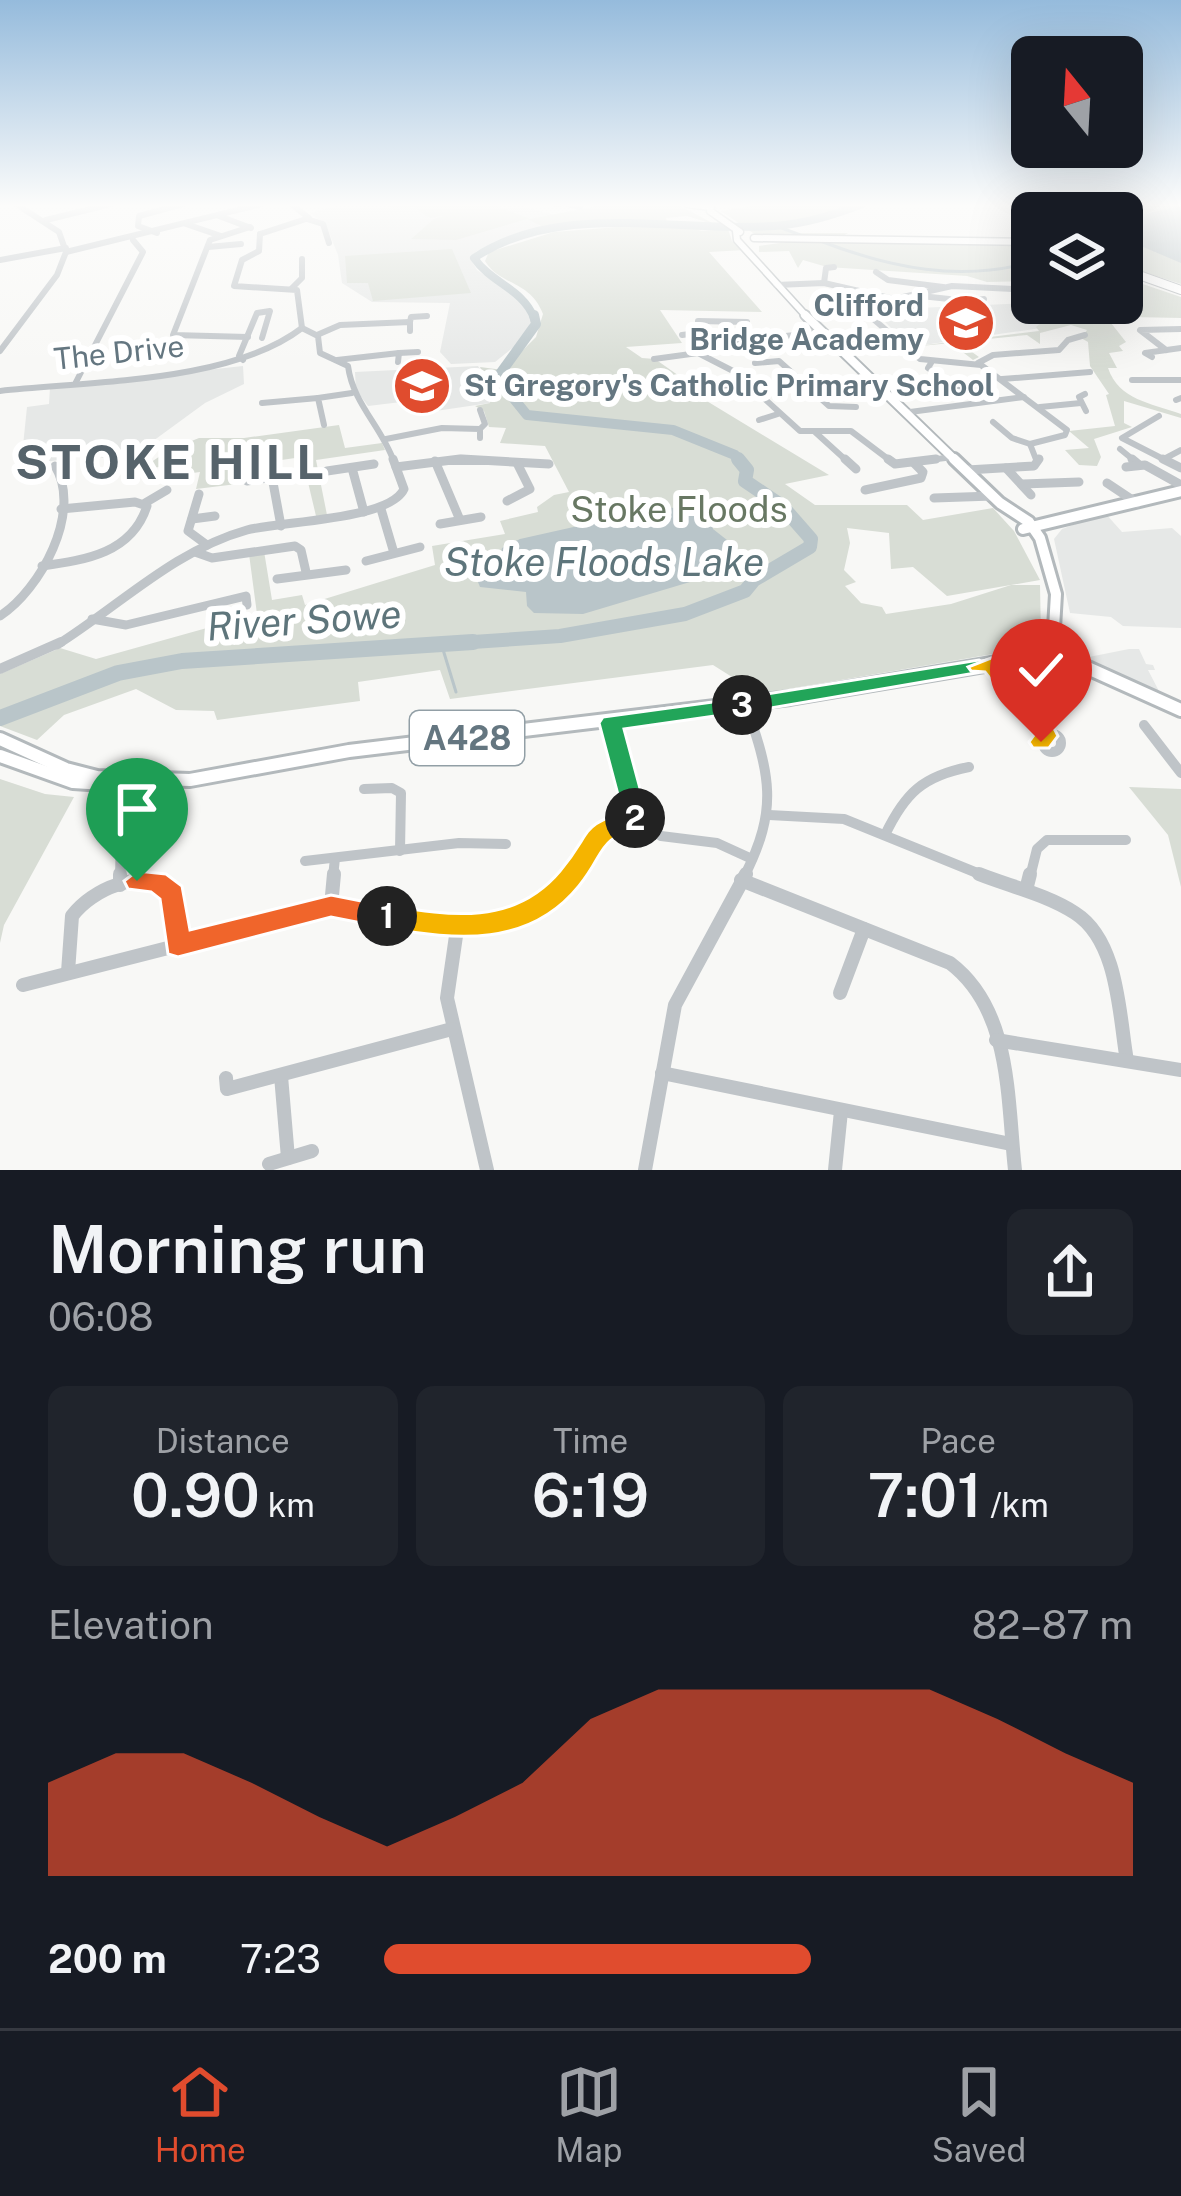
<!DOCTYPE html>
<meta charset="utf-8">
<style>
body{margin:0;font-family:"Public Sans",sans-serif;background:#20242c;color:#f1f3f6;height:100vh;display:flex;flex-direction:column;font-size:45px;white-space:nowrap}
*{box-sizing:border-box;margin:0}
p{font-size:39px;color:#9ea1a6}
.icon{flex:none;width:66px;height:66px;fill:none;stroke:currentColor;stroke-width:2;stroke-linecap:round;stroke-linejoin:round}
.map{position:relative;height:1170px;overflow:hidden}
.sheet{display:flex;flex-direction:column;background:#171b24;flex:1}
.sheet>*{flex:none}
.needle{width:78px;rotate:342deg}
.controls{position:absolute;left:1011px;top:36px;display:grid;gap:24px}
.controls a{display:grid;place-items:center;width:132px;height:132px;border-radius:18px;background:#171b24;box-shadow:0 12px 48px #0002;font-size:60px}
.pin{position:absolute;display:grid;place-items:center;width:102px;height:102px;color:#fff;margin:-123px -51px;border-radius:50% 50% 50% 0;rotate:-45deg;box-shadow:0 0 12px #0007}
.pin .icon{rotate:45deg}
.km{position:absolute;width:60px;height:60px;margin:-30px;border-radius:50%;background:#222;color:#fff;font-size:33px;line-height:60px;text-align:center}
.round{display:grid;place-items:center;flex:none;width:126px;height:126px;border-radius:18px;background:#20242c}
.headline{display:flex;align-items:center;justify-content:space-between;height:204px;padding:0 48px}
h1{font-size:66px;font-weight:600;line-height:90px}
.figures{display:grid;grid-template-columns:repeat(3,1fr);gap:18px;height:204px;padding:12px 48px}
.figures div{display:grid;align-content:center;border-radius:18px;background:#20242c;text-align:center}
.figures b{font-size:60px;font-weight:600}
.figures small{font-size:33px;font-weight:400}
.figures p{font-size:33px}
.chart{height:336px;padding:24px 48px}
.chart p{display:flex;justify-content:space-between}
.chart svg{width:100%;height:216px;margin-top:12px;fill:#e04c2e;opacity:.7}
ul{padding:0 48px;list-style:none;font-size:39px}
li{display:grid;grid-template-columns:192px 144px 1fr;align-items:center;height:90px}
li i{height:30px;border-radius:15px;background:#e04c2e}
.tabs{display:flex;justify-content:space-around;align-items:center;height:168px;border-top:3px solid #363941;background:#171b24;font-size:33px;color:#9ea1a6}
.tabs a{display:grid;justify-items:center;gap:6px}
.tabs .active{color:#e04c2e}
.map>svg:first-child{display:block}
</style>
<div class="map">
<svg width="1181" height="1170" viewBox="0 0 1181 1170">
<rect width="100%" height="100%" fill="#f8f8f6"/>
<g fill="#e6e8e7">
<path d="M344,204H514L558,216L531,219L544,229L477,251L470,258L477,270L527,305L531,322L520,342L495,362L451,364L440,352L450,303L372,302L342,283L338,255L326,225L310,213Z"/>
<path d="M1028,303L1055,326L910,347L873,310Z"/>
<path d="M243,366L244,384L205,403L153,441L134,466L73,450L59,460L21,465L27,407L49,404L50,387Z"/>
<path d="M478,366L486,378L490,403L422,413L418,400L368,406L356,390L355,372Z"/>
<path d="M1105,513L1122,532L1172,528L1181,536V628L1123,626L1111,617L1070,613L1054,539L1062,529Z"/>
<path d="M1129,649H1139L1146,664L1153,665L1155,670H1148L1161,695L1084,658Z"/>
</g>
<g fill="#d8ddd5">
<path d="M395,204L497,206L530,219L607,204H677L716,225L687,216L666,218L668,225L713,227L698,231L728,229L732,241L745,250L709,252L762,312L660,310L682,343L626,347L642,358L655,359L692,385L682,386L829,475L785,484L815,505H907L923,520L993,508L1014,531L1040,580L947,596L913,567L891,569L889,533L847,528L850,543L844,570L856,582L845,586L861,603L882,607L886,614L951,604L1011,585H1040L1041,638L1023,649L759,694L713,665L450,699L440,670L358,682L360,701L217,720L214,711L176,710L136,689L64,715L37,740L0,726V674L60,648L96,659L257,614L249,554L264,551L272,600L302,595L305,605L435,565L432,546L505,534L500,521L538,512L537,507L554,495L569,492L545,446L500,443L506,428L489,427L484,411L475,406L490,403L491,391L480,367L503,370L536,337L543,314C530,280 500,286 485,261L489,252L554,232L631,226L547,229L527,219L456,240L411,239L434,219L447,215L430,218L413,207L395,210L386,205Z"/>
<path d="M762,204H866L839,216L775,225L795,233H848L843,236L756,235L721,211Z"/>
<path d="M1106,204H1181V284L1122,265V213H1085Z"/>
<path d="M801,240L1032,245V281L987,282L967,276L827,267L803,260L798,268L789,251L759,252V246Z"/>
<path d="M452,249L471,293L373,301L368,283H347L345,256Z"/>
<path d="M1122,277L1181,297V318L1132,317L1134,322L1111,323L1126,342L1119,346L1123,351L1109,353L1117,368H1108C1119,400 1151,403 1181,414V418L1124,401V423L1132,427L1094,439L1101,457L1097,466L1079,465L1065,450L1089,448L1069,431L1115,426L1106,395L1109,394L1090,366L1088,342L1081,338L1087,330L1071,325L1040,333V344L1027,335L958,342L979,357L973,360L951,343L910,347L1039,331L1036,327L1042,322L1022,303H1122Z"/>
<path d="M339,425L345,448L382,443L385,450L316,460L327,515L316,516L302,457L234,467L237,484L196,489L200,472L170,476L169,466L141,469L169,450L199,438H244Z"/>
<path d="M0,779L45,794L74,797L4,925L0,943Z"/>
<path d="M1129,787L1181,789V887L1168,835Z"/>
</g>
<g fill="#b9c5c9">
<path d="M1181,206V263L1122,238V219Z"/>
<path d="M663,507L697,510L711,519L713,529L727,540L725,555L700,579L583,614L534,613L527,606L526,592L480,587L476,577L497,566L502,548L520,539Z"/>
</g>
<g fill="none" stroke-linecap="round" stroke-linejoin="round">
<g stroke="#b9c5c9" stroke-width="3">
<path d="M771,224L803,236"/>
<path d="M823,242C891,268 960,282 1032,262"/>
<path d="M1122,244L1130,243"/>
<path d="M441,643L456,692"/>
</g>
<path stroke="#b9c5c9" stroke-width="8" d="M534,318C523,289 491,283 474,258C561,200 677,233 774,226C805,224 833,215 863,204"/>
<path stroke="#b9c5c9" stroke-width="10" d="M534,315L536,324L497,378L527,415L673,430L735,455L741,462"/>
<path stroke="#b9c5c9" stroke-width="14" d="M428,645L560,636L685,614L745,591L754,580L810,547L811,539L782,506L745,481L747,470L738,459"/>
<path stroke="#b9c5c9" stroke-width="16" d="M0,718L118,673L182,661L473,642"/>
<g stroke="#b3b9bc" stroke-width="9">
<g id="major-far3">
<path d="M687,204L711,207L710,211L740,232"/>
<path d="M736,231L737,240L808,318"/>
<path d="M754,238L1028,242"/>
</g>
</g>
<g stroke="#b3b9bc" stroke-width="12">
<path id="major-far2" d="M805,315L957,462"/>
</g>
<g stroke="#b3b9bc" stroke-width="16">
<g id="major-far1">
<path d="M954,459L1000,503L1029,522L1040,538L1056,594L1053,645"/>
<path d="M1023,529L1181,491"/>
</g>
</g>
<g stroke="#b3b9bc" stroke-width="18">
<g id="major">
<path d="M1043,662L1053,642"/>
<path d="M0,739L66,769L97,777L190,780L349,751L790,698L1032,657L1081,665L1181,710"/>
<path d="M0,756L73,782L151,787"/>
</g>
</g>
<g stroke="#b3b8bb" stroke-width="10">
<g id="highway">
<path d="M1046,213L1050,204"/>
<path d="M1057,213L1061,204"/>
<path d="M1018,235L1032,243"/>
<path d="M1122,269L1181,290"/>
</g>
</g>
<g stroke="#bfc4c8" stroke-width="6">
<path d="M555,204H560"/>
<path d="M567,204L580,207"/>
<path d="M219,216L251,228"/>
<path d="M307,219L323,224L329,243"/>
<path d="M46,220L111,204"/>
<path d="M186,224L221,236"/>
<path d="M157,233L138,226L139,216L183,204"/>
<path d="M260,234L259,251L242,260L234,286L297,290L302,328"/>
<path d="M260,234L309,218L291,204"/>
<path d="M208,247L241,244"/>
<path d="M66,252L262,204"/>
<path d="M0,260L66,248"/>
<path d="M876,272L888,280L943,287"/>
<path d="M824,283L826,268L834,267"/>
<path d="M776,285L824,283L894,299L952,286L1032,290"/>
<path d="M292,288L302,278V259"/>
<path d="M858,291L851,300L920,359L981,365L1067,430L1065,435L1030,444L1037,462"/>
<path d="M921,296L949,299"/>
<path d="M977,300L984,299"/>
<path d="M410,322L411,317L427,316"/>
<path d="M302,328L318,336L320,353L348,366C353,404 382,427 394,462"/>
<path d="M823,332L711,344L698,353L735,372L800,431H851L892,462"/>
<path d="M317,335L340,325L410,322V331"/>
<path d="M682,335L698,333V321L747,322"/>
<path d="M248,337L173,335L210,240L250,227"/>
<path d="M1166,350L1140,330L1181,329"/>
<path d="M0,351L57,275L66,252L59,232L16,204"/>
<path d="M399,353L418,352"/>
<path d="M1152,357L1145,353L1181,348"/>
<path d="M654,359L698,353"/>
<path d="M243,360L239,356L257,313L270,311L262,338"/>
<path d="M337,360L399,353L398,362"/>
<path d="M755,363L779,361L829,406L856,407"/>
<path d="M931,363L928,368L960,389"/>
<path d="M978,363L993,355L1059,350L1068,340L1085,335"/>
<path d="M708,378L720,386L747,383"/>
<path d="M1002,379L1090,372"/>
<path d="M1132,380H1181"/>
<path d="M76,382L143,252L133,240"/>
<path d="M755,390L803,384"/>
<path d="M0,391C91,381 230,383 302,328"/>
<path d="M1085,394L1079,397L1086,411"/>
<path d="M1176,400L1181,398"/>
<path d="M262,403L318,398"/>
<path d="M1040,407L1081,403"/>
<path d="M480,410L485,424L480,429"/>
<path d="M910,412L1024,397"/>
<path d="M1159,416L1122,438L1169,462"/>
<path d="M759,420L778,414"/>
<path d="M993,422L1012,438L1030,444"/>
<path d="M324,425L318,398L352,393"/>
<path d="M815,432L848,462"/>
<path d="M386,439L442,428L480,429V438"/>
<path d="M1120,449L1136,462"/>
<path d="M1164,459L1181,450"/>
<path d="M436,462H515"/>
<path d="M911,462L954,457"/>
</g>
<g stroke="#bfc4c8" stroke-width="9">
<path d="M462,459L549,464"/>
<path d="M845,459L856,469"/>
<path d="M888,459L895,464L936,459"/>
<path d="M1132,459L1138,464"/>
<path d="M1163,459L1181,468"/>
<path d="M435,461L460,520"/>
<path d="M396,467L460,459"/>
<path d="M1126,467L1145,465L1181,485"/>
<path d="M352,468L364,512"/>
<path d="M1006,468L1031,495"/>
<path d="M967,470L1034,466L1039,459"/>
<path d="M327,471L374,464"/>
<path d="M272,477L281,526"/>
<path d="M247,481L295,474"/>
<path d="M1107,483L1137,503"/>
<path d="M1023,484L1079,482"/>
<path d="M865,490L921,478L923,472L914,463"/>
<path d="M199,494L188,531L207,545"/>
<path d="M934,498L993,496"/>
<path d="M507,501L530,489L517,463"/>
<path d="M145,503L167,490"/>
<path d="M381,509L394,553"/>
<path d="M192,519L215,516"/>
<path d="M440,524L481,517"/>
<path d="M195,552L212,558L295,546L301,550L306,572"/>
<path d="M366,561L420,547"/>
<path d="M42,566C86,560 132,553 147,506L135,502L61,509"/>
<path d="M277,579L346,570"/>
<path d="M0,616C40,590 83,512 55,466"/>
<path d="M92,619L126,625L246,596L247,605"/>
<path d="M57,645C119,606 175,550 247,530C282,521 390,520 404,489L393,459"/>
</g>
<g stroke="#bfc4c8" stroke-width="10">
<path d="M991,664L1046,736"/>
<path d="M0,669L61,642"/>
<path d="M611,723L637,818"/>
<path d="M1144,725L1181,773"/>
<circle cx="1052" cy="743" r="9"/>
<path d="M364,789L392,788L401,793L400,851"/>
<path d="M769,815L844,819L987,877"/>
<path d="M637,818L661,836L717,843L752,859"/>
<path d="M885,835C905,793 923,776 969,767"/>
<path d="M305,861L459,843L506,844"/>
<path d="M120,877L122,790L128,786"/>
<path d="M333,877L335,858"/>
<path d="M566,877L601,829L637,818"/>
<path d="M744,877C779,808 770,775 746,705"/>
<path d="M1030,877L1037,849L1047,840H1126"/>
</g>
<g stroke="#bfc4c8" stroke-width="14">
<path d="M979,874C1009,886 1048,895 1075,913C1119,941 1119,1016 1127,1061"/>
<path d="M741,880L950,963C1012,1010 1007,1099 1015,1170"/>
<path d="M120,885V874"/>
<path d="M1026,890L1030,874"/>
<path d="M331,906L334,874"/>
<path d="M457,929L447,998L487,1170"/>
<path d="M68,972L72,916C92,889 141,868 170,890L178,945"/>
<path d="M23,985L325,908C351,905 374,913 399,919C464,936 524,928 568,874"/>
<path d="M840,993L864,929"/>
<path d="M996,1040L1181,1070"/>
<path d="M662,1073L1011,1144"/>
<path d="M281,1076L288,1158"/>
<path d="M226,1078L227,1089L452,1029"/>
<path d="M269,1164L312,1151"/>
<path d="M645,1170L675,1005L746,874"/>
<path d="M835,1170L841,1111"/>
</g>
<use href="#major-far3" stroke="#fff" stroke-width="6"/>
<use href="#major-far2" stroke="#fff" stroke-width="8"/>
<use href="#major-far1" stroke="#fff" stroke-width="10"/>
<use href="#major" stroke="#fff" stroke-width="12"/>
<use href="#highway" stroke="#fff" stroke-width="8"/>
</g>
<linearGradient id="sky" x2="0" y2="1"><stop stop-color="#95bbdc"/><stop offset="0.56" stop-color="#fcfcfb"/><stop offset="1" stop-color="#fcfcfb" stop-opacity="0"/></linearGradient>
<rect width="1181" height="367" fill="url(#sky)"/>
<path fill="#f0652b" stroke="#fff" stroke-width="3" d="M137,871L166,874L182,886L190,930L331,895L397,908L401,916L397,924L387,928L331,917L178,957L168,954L160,899L151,892L128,889L124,881Z"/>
<path fill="#f5b400" stroke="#fff" stroke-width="3" d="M635,808L648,818L644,825C594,841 608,850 579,886C529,948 456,940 387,928L377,924L373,916L377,908L387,905C450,916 514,926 560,871C596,828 575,827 635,808Z"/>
<path fill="#22a559" stroke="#fff" stroke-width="3" d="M742,698L750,700V711L624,729L648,818L644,825H626L599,723L603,717Z"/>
<path fill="#22a559" stroke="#fff" stroke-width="3" d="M979,660L990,667L987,671L742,713L731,705L742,698Z"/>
<path fill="#f5b400" stroke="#fff" stroke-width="3" d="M991,658L998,660L1055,730L1058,736L1049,748H1033L1029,742L1034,735L985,672L971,671L968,667Z"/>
<defs>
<g id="school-disc" transform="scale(3)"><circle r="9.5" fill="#e04c2e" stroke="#fff"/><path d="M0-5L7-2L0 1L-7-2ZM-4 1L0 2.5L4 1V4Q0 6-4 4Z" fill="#fff"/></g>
</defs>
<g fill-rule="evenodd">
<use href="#school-disc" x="966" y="323"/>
<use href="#school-disc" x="422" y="386"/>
</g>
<g text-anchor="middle" stroke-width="12" stroke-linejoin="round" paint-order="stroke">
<g font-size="30" font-weight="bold" fill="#647680" stroke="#fff" text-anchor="end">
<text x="924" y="316">Clifford<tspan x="924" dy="34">Bridge Academy</tspan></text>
<text x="464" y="396" text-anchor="start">St Gregory's Catholic Primary School</text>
</g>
<g font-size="30" fill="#647680" stroke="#fff">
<text transform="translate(119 353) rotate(-6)" y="10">The Drive</text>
</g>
<rect fill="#fff" stroke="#929fa6" stroke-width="3" x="410" y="711" width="114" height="54" rx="9"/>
<g font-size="33" font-weight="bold" fill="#647680">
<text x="467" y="750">A428</text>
</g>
<g font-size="36" fill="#687863" stroke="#fff">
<text x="679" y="522">Stoke Floods</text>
</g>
<g font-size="39" font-style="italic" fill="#5e757b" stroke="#fff">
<text x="604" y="576">Stoke Floods Lake</text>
<text transform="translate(304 620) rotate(-4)" y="14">River Sowe</text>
</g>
<g font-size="48" font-weight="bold" letter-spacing="3" fill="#56636b" stroke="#fff">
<text x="171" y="479">STOKE HILL</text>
</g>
</g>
</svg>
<div class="controls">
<a><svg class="needle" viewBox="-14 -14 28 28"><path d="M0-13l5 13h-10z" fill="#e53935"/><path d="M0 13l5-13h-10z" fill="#9ea1a6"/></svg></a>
<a><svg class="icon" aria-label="layers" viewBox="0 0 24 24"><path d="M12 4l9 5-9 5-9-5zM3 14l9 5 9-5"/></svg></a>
</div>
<div class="pin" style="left:137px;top:881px;background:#1e9e55"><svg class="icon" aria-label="arrive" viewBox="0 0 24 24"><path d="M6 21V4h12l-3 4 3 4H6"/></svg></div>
<div class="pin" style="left:1041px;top:742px;background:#d93025"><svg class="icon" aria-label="check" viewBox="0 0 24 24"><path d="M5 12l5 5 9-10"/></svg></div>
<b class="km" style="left:387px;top:916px">1</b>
<b class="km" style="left:635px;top:818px">2</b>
<b class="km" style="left:742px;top:705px">3</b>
</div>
<section class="sheet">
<div class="headline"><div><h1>Morning run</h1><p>06:08</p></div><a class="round"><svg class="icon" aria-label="share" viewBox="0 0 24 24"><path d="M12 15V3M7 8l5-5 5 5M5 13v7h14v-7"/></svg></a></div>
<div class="figures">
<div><p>Distance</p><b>0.90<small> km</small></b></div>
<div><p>Time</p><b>6:19</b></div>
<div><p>Pace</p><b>7:01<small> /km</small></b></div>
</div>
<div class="chart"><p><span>Elevation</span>82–87 m</p>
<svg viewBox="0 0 160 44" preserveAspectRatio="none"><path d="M0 44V25L10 19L20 19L30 25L40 32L50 38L60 32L70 25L80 12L90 6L100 6L110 6L120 6L130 6L140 12L150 19L160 25V44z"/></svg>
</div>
<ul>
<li><b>200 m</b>7:23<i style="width:57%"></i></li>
</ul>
</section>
<nav class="tabs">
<a class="active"><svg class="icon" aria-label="home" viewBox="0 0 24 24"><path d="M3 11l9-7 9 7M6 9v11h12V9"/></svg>Home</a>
<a><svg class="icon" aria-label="map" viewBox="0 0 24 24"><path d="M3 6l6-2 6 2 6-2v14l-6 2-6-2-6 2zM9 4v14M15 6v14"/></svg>Map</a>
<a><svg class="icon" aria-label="saved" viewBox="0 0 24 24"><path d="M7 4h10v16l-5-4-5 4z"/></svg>Saved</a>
</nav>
